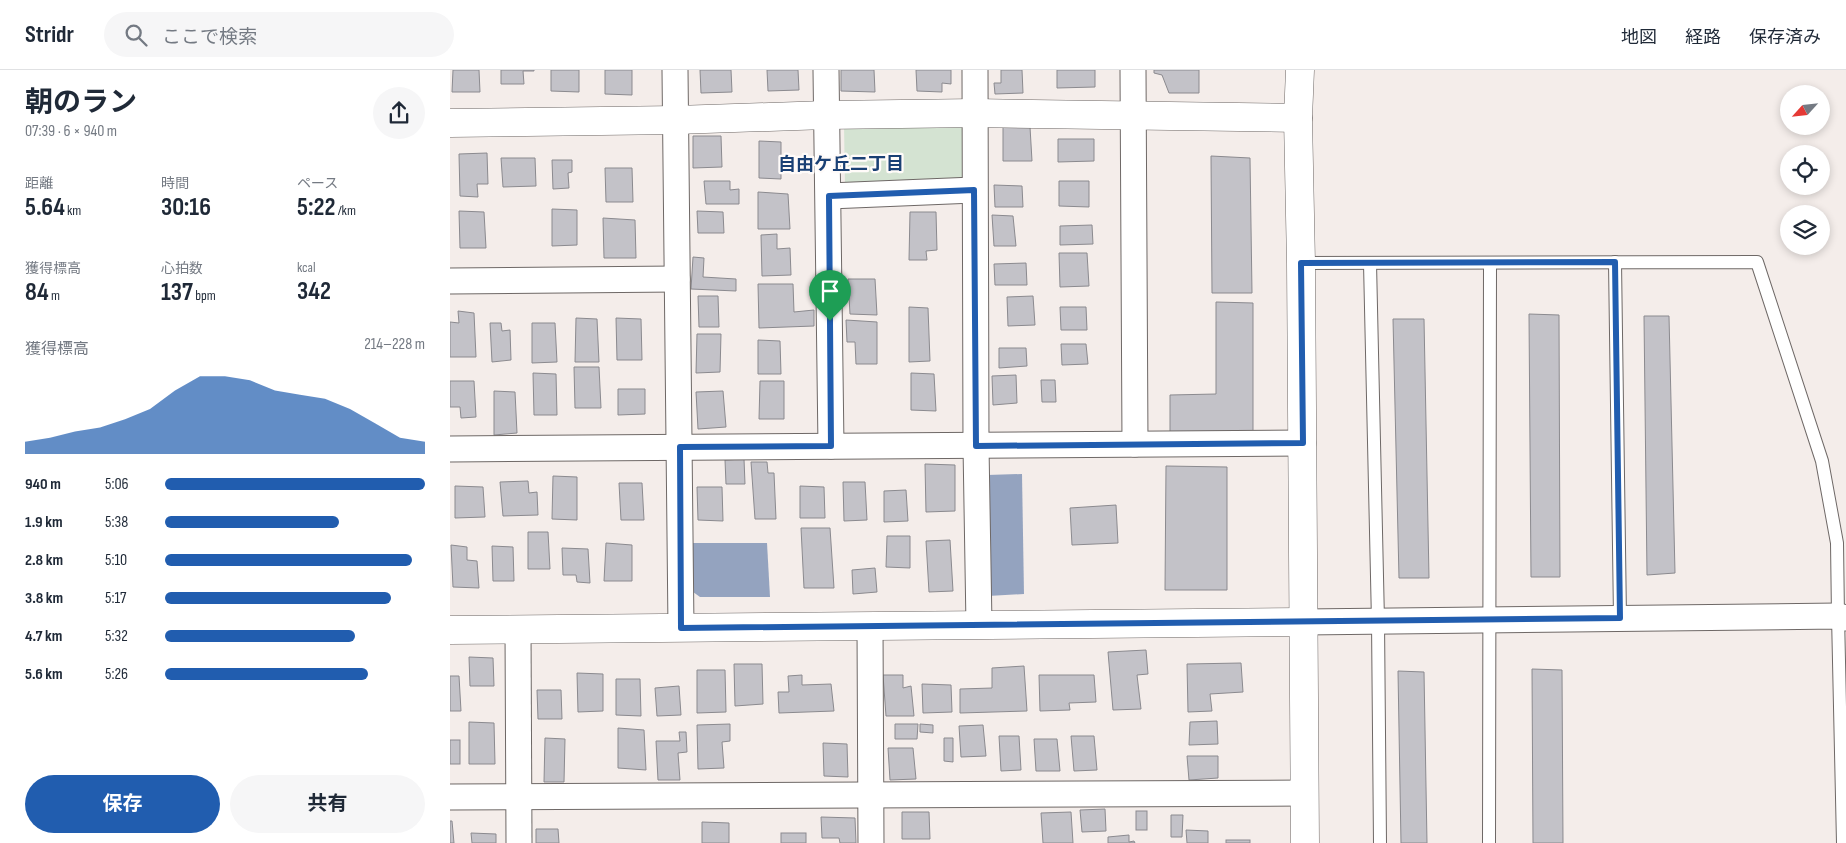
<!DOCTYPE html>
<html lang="ja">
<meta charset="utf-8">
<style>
body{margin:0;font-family:"Sofia Sans Condensed","Noto Sans JP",sans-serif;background:#f6f6f7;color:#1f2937;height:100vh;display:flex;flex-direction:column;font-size:19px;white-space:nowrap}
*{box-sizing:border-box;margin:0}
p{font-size:16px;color:#747a83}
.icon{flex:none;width:28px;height:28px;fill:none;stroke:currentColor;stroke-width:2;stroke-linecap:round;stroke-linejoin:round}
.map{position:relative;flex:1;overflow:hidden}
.sheet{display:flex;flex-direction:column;background:#fff;width:450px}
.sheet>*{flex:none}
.needle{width:32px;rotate:243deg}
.controls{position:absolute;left:1330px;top:15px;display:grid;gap:10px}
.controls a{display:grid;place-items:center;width:50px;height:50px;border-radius:50%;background:#fff;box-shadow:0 2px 8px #0003;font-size:25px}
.pin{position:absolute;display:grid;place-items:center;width:42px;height:42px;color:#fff;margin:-51px -21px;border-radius:50% 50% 50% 0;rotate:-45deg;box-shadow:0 0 5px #0007}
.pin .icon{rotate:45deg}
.round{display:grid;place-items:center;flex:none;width:52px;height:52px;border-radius:26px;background:#f6f6f7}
.headline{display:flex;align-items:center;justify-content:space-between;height:85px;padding:0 25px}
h1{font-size:28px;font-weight:700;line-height:38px}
.stats{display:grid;grid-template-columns:repeat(3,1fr);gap:8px;height:85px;padding:5px 25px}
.stats div{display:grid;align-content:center}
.stats b{font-size:25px;font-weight:700}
.stats small{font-size:14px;font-weight:400}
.stats p{font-size:14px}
.chart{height:140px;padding:10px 25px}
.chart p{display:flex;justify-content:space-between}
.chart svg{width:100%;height:90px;margin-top:5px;fill:#215daf;opacity:.7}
.cta{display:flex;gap:10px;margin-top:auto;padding:10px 25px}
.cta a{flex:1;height:58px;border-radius:30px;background:#215daf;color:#fff;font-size:20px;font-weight:700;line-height:58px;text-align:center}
.cta a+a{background:#f6f6f7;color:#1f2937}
ul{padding:0 25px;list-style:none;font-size:16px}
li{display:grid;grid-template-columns:80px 60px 1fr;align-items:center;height:38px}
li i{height:12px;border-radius:6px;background:#215daf}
header{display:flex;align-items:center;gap:30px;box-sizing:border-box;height:70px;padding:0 25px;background:#fff;border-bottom:1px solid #e0e1e3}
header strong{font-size:24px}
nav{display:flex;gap:28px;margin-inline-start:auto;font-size:18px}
.search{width:350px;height:45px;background:#f6f6f7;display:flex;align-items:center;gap:12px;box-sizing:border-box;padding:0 18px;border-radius:28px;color:#747a83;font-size:19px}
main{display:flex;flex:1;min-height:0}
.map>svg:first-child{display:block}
</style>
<header>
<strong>Stridr</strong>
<div class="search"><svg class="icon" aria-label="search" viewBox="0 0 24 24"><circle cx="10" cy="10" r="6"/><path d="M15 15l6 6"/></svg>ここで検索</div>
<nav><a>地図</a><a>経路</a><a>保存済み</a></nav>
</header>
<main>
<section class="sheet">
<div class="headline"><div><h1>朝のラン</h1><p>07:39 · 6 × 940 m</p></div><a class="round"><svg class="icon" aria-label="share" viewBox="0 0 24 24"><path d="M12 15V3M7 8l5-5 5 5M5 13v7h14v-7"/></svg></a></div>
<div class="stats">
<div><p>距離</p><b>5.64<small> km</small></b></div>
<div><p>時間</p><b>30:16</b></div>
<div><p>ペース</p><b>5:22<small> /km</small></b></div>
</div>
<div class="stats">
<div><p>獲得標高</p><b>84<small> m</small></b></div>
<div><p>心拍数</p><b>137<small> bpm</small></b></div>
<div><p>kcal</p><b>342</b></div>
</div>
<div class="chart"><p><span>獲得標高</span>214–228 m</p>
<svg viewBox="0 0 160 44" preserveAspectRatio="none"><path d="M0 44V38L10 36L20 33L30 31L40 27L50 22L60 13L70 6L80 6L90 8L100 13L110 15L120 17L130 22L140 29L150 36L160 38V44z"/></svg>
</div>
<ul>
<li><b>940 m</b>5:06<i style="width:100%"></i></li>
<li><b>1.9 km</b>5:38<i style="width:67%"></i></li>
<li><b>2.8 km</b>5:10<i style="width:95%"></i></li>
<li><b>3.8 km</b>5:17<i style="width:87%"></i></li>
<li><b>4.7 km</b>5:32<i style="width:73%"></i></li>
<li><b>5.6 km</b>5:26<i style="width:78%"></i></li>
</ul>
<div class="cta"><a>保存</a><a>共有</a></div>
</section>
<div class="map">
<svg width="1396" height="773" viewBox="0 0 1396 773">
<rect width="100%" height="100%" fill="#f4edea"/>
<path fill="#d4e3d2" d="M514,50V112L395,116L394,54Z"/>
<g fill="#94a3bf">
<path d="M572,404L574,524L538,526L537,405Z"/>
<path d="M239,473H317L320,527H250L239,519Z"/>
</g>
<g fill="#c3c2c8" stroke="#8b8a8f">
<path d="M3,0H29L30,22H2Z"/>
<path d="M51,0H84V1H73L74,14H51Z"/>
<path d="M101,0H129V22L101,21Z"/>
<path d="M155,0H182V25L155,24Z"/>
<path d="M250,0H281L282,22L251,23Z"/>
<path d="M317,0H348L349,20L318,21Z"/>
<path d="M391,0H424L425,22L391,21Z"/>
<path d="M466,0H501V14L492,13V22L467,21Z"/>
<path d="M551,0H572L573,23L545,24L544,13H551Z"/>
<path d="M607,0H645V17L607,18Z"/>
<path d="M704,0H749V23H719L712,5L704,3Z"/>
<path d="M553,57H580L582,91H553Z"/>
<path d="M243,66H271L272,97L243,98Z"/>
<path d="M608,69H644V91L608,92Z"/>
<path d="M309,71L331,72V109L309,108Z"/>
<path d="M37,83L38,114H27L28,127L10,126L9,84Z"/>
<path d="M761,86L800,88L802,223H762Z"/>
<path d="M51,88H85L86,116L53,117Z"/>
<path d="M102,90H122V102L118,103L119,118L103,119Z"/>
<path d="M155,98H182L183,132H156Z"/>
<path d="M254,111H280V120L289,119V134H256Z"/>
<path d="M609,111H639V137L609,136Z"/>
<path d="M544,115L572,116L573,137H545Z"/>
<path d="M308,122L338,124L340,159H308Z"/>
<path d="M102,139L127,140V175L102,176Z"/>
<path d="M9,141L34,142L36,178H10Z"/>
<path d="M247,141L273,142L274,163H248Z"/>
<path d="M460,142H486L487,180L476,181L477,190H459Z"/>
<path d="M542,145L563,146L566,176H544Z"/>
<path d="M153,148L185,150L186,188H154Z"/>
<path d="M642,155L643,174L610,175V156Z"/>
<path d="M327,164V179L340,178L341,205L312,206L311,165Z"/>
<path d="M609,183H637L639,216L610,217Z"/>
<path d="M243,187L254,188L253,207L286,209V221L241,219Z"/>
<path d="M576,193L577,215H545L544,194Z"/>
<path d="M398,209H425L427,245L400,244Z"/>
<path d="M308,214H343L344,242L364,240V256L309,258Z"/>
<path d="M248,226H268L269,257H249Z"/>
<path d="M583,226L585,255L558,256L557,227Z"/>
<path d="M766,232L803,233V363L720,364V325L766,324Z"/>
<path d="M459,237L478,238L480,291L459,292Z"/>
<path d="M610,237H636L637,260H611Z"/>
<path d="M8,241L24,243L26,287H0V252L9,253Z"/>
<path d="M1079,244L1109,245L1110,507H1081Z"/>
<path d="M1194,246H1219L1225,503L1197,505Z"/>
<path d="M126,248L147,249L149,292H125Z"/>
<path d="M166,248L191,249L192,290H167Z"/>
<path d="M943,249H974L979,508H949Z"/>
<path d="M396,250L427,252V294H406L405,272H397Z"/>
<path d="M40,253H51L52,261L60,260L61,290L42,292Z"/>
<path d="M82,253H105L107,292L82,293Z"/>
<path d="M247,264H271L270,302L246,303Z"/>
<path d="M308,270L330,271L331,304H308Z"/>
<path d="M611,274H636L638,294L612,295Z"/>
<path d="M549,278H576L577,296L549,298Z"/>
<path d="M124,297H149L151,338H125Z"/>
<path d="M83,303L106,304L107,345H84Z"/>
<path d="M461,303L484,304L486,341L461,340Z"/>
<path d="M566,305L567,333L543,335L542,306Z"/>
<path d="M591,310H605L606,332H592Z"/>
<path d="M0,311H24L26,347L11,348L10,337H0Z"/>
<path d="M310,311H334V349H309Z"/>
<path d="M168,319H195V344L168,345Z"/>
<path d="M44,321L65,322L67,363L44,365Z"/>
<path d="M273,321L276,357L248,359L246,322Z"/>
<path d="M294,389L295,414H276L275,390Z"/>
<path d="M301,392H317L318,403H324L326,449H305Z"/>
<path d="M475,394L505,395V441L476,442Z"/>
<path d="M716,396L777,397V520H715Z"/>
<path d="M103,406L127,407V450L102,449Z"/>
<path d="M78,411L79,423L87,422L88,445L53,446L50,412Z"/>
<path d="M393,412H415L417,450L394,451Z"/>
<path d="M169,413H192L194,450H171Z"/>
<path d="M5,416L33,417L35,447L5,448Z"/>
<path d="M350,416L374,417L375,448H350Z"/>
<path d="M247,417H272L273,451L248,450Z"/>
<path d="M456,420L458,451L434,452V421Z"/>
<path d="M666,435L668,473L622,475L620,438Z"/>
<path d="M351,458H380L384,518H354Z"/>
<path d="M78,462H98L100,499H78Z"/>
<path d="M437,466H460V498L436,497Z"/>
<path d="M500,470L503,521L479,522L476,471Z"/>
<path d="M156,473L182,475V511H154Z"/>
<path d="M1,475L17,477V490L27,491L29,518L3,517Z"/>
<path d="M42,476L63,477L64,511H43Z"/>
<path d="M112,478L138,479L140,513L127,512L126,505H113Z"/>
<path d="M425,498L427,522L403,524L402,500Z"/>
<path d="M696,580L698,604L687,605L691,639L663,640L658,582Z"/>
<path d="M19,587L43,588L44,616H20Z"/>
<path d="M791,593L793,622L760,624L762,641L738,642L737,594Z"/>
<path d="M284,594H312L313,634L285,636Z"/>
<path d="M574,596L577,641L510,643V619L542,618V598Z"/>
<path d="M1082,599L1112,600L1113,773H1083Z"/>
<path d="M247,600H275L276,642L247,643Z"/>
<path d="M948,601L974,602L977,773H951Z"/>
<path d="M127,603L153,604V641L128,642Z"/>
<path d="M352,605V615L381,614L384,641L329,643L328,622H339L338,606Z"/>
<path d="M433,605H453V618L461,616L464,646H436Z"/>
<path d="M589,605H644L646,632L619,633L620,640L590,641Z"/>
<path d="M0,606H9L11,641H0Z"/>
<path d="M166,609H190L191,646L166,645Z"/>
<path d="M472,614L501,615L502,642L473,643Z"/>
<path d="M229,616L231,645L207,646L205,618Z"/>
<path d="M87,620H111L112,649H88Z"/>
<path d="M767,651L768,674L739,675L740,652Z"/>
<path d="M19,652L44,653L45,694H19Z"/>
<path d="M280,654V671L272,672L274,698L248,699L247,655Z"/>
<path d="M445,654H468L467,669H445Z"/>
<path d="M470,654L483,655V663L470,662Z"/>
<path d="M533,655L536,686L511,687L509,656Z"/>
<path d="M168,658L194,660L196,700L168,698Z"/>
<path d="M229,662H236L237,682L228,683L230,710H208L206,671H230Z"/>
<path d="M549,666H569L571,700L551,701Z"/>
<path d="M621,666H644L647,700L624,701Z"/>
<path d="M95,668L115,669L114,712H94Z"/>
<path d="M494,668H503V692L494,691Z"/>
<path d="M584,669H607L610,701H586Z"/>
<rect x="0" y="670" width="10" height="24"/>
<path d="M373,673L397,674L398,707L374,706Z"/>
<path d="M438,678H463L466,709L440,710Z"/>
<path d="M737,686H768V708L739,710Z"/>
<path d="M655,739L656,761L632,762L630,740Z"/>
<rect x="686" y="741" width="11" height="19"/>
<path d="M452,742H479L480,769H452Z"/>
<path d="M621,742L623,773H593L591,743Z"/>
<path d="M721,745H733L732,767H721Z"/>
<path d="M371,747L405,748L406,773H390L389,768H372Z"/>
<path d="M0,751H2L4,773H0Z"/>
<path d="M252,752L279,753V773H252Z"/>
<path d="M86,759H108L109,773H86Z"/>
<path d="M736,760L758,761V773H737Z"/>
<path d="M21,763L46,764V773H22Z"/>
<rect x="331" y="763" width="25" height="10"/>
<path d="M679,765V772L684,771L685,773H658V767Z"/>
<rect x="776" y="770" width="24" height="3"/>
</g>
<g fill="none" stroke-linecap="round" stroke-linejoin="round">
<g stroke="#6e6866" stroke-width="14">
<g id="service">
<path d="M1165,192L1170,548"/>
<path d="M851,193L1307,192L1372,391L1387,473L1388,546L1393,773"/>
<path d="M920,193L928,551L930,773"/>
<path d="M1039,773L1040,193"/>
</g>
</g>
<g stroke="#6e6866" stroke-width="27">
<g id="minor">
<path d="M225,0L231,558"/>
<path d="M376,0L381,376"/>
<path d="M525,0L526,376L529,555"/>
<path d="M683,0L685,374"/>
<path d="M379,126L524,120"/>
<path d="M0,211L227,209"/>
<path d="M0,379L853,373"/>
<path d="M854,552L1388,546L1396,548"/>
<path d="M420,556L421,773"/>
<path d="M68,559L69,773"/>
<path d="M0,727L855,723"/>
</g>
</g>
<g stroke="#6e6866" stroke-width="29">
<g id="tertiary">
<path d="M850,0L848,48L851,193L855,773"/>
<path d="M0,53L226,50L376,45L525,43L848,48"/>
<path d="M0,560L854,552"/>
</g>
</g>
<use href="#service" stroke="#fff" stroke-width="12"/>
<use href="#minor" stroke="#fff" stroke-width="25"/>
<use href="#tertiary" stroke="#fff" stroke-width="28"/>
</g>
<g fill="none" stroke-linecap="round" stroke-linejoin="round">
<g stroke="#fff" stroke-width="10">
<path id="route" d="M524,120L526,376L853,373L851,193L1165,192L1170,548L231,558L230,377L381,376L379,126Z"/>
</g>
<use href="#route" stroke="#215daf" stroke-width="6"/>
</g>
<g text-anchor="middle" stroke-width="4.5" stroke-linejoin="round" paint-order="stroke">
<g font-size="18" font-weight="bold" fill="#1a4074" stroke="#fffbf9">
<text x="391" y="100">自由ケ丘二丁目</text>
</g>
</g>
</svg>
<div class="controls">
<a><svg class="needle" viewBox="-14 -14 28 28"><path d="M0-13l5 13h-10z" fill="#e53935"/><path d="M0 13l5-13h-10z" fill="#747a83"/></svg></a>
<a><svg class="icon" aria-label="locate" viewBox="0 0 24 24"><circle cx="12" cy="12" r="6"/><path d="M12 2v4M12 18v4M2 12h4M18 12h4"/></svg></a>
<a><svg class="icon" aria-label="layers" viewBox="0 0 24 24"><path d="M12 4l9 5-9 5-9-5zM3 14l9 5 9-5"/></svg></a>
</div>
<div class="pin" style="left:380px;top:251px;background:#1e9e55"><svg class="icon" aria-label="arrive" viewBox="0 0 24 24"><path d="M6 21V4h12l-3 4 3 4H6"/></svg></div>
</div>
</main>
